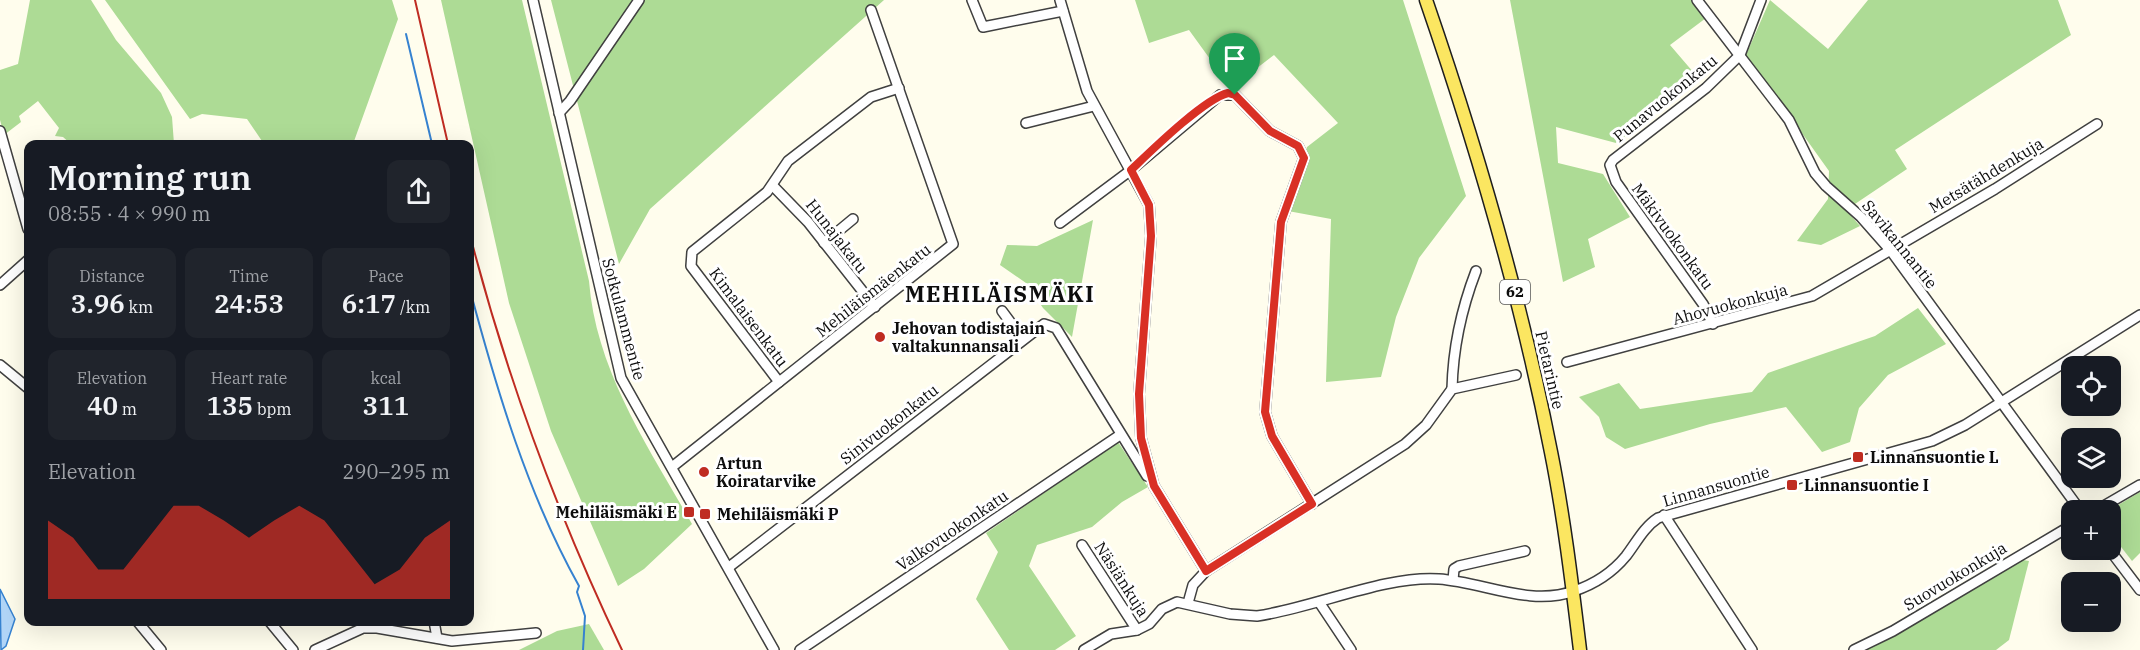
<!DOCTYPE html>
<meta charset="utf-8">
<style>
body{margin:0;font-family:"IBM Plex Serif",serif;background:#20242c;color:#f1f3f6;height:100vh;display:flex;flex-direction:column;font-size:22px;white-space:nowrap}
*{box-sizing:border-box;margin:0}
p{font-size:20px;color:#9ea1a6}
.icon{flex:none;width:33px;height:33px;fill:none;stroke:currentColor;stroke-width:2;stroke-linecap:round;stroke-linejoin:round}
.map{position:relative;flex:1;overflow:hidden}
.details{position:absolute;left:24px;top:140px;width:450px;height:486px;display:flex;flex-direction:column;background:#171b24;border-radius:12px;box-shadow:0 6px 24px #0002}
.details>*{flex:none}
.buttons{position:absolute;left:2061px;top:356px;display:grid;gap:12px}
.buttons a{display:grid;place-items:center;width:60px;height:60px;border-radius:12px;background:#171b24;box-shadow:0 6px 24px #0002;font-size:30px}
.pin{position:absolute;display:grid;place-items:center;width:51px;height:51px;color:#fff;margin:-62px -26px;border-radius:50% 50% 50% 0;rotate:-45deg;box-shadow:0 0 6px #0007}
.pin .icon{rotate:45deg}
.round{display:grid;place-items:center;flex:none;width:63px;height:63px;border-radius:12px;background:#20242c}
.head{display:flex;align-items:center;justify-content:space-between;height:102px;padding:0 24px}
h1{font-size:33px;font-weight:600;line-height:45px}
.metrics{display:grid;grid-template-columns:repeat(3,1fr);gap:9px;height:102px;padding:6px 24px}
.metrics div{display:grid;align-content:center;border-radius:12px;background:#20242c;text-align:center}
.metrics b{font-size:26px;font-weight:600}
.metrics small{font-size:16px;font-weight:400}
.metrics p{font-size:16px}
.chart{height:168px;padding:12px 24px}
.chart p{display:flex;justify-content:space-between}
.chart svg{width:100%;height:108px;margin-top:6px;fill:#d93025;opacity:.7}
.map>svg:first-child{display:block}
</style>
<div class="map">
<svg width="2140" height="650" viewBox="0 0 2140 650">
<rect width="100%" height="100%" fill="#fffded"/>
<g fill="#addb95">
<path d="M30,0H91L116,40L161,93L172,117L174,144H71L63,137L55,136L59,128L38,101L19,116L21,122L4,135L0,120V70L18,64Z"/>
<path d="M105,0H392L398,19L353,144H264L247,119L202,114L190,119Z"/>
<path d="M441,0H522L589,281C596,371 649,448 692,524L644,569L618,586L551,431L509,303Z"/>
<path d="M551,0H884L650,209L619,264Z"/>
<path d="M1135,0H1403L1466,196L1419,258L1396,317L1381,377L1326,382L1331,219L1288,211L1307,147L1338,123L1274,55L1231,88L1189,30L1149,43Z"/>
<path d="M1510,0H1692L1706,18L1670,45L1700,80L1616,143L1556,127L1558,163L1603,174L1630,217L1588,239L1595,267L1563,282Z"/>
<path d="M1770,0L1828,49L1868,0H2058L2071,35L1895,150L1907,169L1846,210L1860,226L1821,245L1797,241L1828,199L1829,171L1746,55Z"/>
<path d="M1093,220L1072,337L1043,308L1026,283L1000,265L1007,245L1037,246Z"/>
<path d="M1918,308L1946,344L1888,375L1859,408L1850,442L1822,452L1786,407L1710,424L1625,449L1606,437L1599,417L1579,397L1619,383L1640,409L1752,392L1768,373L1875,336Z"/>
<path d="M1118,442L1148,487L1122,502L1092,527L1037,545L1029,566L1076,636L1055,650H1009L976,599L998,552L986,533Z"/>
<path d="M2140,492V553L2132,561L2111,534L2110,510Z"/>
<path d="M2023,560L2029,561L2009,640L1996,650H1866Z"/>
<path d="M589,624L604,650H519L557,631Z"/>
</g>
<path fill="#b1d5f7" stroke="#3682d0" stroke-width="1.5" d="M0,589L15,619L6,646L1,650Z"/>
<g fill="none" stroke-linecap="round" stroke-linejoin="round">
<g stroke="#3682d0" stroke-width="2">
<path d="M406,34L432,144"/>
<path d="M470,290C497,391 528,495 579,586L577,592L585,616L583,650"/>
</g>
<g stroke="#404040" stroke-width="12">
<g id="minor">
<path d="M533,0L621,378L774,650"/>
<path d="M972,0L983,27L1063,11"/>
<path d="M1060,0L1087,91L1149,205L1151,236L1139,394L1141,438L1154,486L1206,571"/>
<path d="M1697,0L1789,120L1815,173L1826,186L1861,217L1891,251L2080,510"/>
<path d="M559,113L570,101L639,0"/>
<path d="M1026,123L1094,106"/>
<path d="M0,131L28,229"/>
<path d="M773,186L808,222L875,307"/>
<path d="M1060,223L1131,170L1220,95H1235L1270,131L1298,146L1304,158L1281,222L1265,412L1272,436L1312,504"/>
<path d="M824,243L853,219"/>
<path d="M0,285L28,260"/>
<path d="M1002,311L1022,338"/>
<path d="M1713,324L1703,304L1616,182L1610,165L1613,160L1706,88L1740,55L1761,0"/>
<path d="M1567,362L1812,296L1995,189L2097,124"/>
<path d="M0,365L28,388"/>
<path d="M779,382L691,266L692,252L767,192L788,161L871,97L899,88"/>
<path d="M1452,389C1453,346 1461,310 1476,271"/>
<path d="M672,467L953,244L871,10"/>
<path d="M2097,510L2140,485"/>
<path d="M1664,515L1752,650"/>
<path d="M1082,545L1137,630"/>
<path d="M2109,549L2140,590"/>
<path d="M729,567L1044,324L1056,328L1147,476"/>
<path d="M1453,580L1454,569L1459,566L1525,551"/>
<path d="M1319,602L1351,650"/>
<path d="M1188,603L1193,585L1206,571L1405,444L1426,425L1452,389L1516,375"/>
<path d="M137,621L161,650"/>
<path d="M269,621L293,650"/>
<path d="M434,621L437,638"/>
<path d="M315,650L363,628H377L452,641L536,633"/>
<path d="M800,650L1120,435"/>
<path d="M1084,650L1111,634L1137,630L1149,624L1162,609L1177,602L1230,614L1257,616C1313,608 1386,575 1439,579C1483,582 1530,607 1574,591C1595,584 1612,573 1626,556C1636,543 1644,527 1658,518L1932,441L1965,425L2140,315"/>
<path d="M1854,650L1893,631L2072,525"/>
</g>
</g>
<g stroke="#1e1e1e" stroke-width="15">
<path id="major" d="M1426,0C1477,148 1521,298 1551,452C1564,517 1572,584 1580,650"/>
</g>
<use href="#minor" stroke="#fff" stroke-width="9"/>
<use href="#major" stroke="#fbe661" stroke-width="12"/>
<g stroke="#bf2c22" stroke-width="2">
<path d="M415,0L448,144"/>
<path d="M470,235C507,379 558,516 622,650"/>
</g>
</g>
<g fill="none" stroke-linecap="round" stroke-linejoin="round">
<g stroke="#fff" stroke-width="12">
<path id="route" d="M1228,93L1235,95L1270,131L1298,146L1304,158L1281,222L1265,412L1272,436L1312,504L1206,571L1154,486L1141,438L1139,394L1151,236L1149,205L1131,170C1151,151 1204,99 1228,93Z"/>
</g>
<use href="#route" stroke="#d93025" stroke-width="8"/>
</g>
<g fill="#bf2c22" stroke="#fff" stroke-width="2">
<circle cx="880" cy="337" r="6"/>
<rect x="1852" y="451" width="12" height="12" rx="3"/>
<circle cx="704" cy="472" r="6"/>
<rect x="1786" y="479" width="12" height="12" rx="3"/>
<rect x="683" y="506" width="12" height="12" rx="3"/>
<rect x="699" y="508" width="12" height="12" rx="3"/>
</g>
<g text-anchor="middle" stroke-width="6" stroke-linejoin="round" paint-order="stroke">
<rect fill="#fff" stroke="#565656" stroke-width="1.5" x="1500" y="280" width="30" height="24" rx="4.5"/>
<g font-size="15" font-weight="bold" fill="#0d0d0d">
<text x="1515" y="297">62</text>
</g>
<g font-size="16" fill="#0d0d0d" stroke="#fff">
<text transform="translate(1665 98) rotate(-39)" y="6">Punavuokonkatu</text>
<text transform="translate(1986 175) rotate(-31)" y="6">Metsätähdenkuja</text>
<text transform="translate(837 236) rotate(52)" y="6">Hunajakatu</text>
<text transform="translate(1673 236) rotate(54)" y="6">Mäkivuokonkatu</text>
<text transform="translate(1900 244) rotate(51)" y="6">Savikannantie</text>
<text transform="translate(873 290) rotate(-38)" y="6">Mehiläismäenkatu</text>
<text transform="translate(1730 304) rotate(-15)" y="6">Ahovuokonkuja</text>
<text transform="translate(749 317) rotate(53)" y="6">Kimalaisenkatu</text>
<text transform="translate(624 319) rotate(75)" y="6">Sotkulammentie</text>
<text transform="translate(1550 370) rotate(77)" y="6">Pietarintie</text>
<text transform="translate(889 424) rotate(-38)" y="6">Sinivuokonkatu</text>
<text transform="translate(1716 486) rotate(-16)" y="6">Linnansuontie</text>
<text transform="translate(952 530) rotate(-34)" y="6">Valkovuokonkatu</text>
<text transform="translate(1955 576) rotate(-31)" y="6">Suovuokonkuja</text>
<text transform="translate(1122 579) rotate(57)" y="6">Näsiänkuja</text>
</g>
<g font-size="16" font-weight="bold" fill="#0d0d0d" stroke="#fff" text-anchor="start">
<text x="892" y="334">Jehovan todistajain<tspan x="892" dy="18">valtakunnansali</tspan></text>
<text x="1870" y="463">Linnansuontie L</text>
<text x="716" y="469">Artun<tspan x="716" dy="18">Koiratarvike</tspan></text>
<text x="1804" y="491">Linnansuontie I</text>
<text x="677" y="518" text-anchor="end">Mehiläismäki E</text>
<text x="717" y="520">Mehiläismäki P</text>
</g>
<g font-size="22" font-weight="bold" letter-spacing="1.5" fill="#0d0d0d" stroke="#fff">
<text x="1000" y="302">MEHILÄISMÄKI</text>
</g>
</g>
</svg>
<div class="buttons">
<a><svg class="icon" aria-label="locate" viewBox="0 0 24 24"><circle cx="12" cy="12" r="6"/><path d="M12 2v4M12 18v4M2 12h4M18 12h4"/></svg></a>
<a><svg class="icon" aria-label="layers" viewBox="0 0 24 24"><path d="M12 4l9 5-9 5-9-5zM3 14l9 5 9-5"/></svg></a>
<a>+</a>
<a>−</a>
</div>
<div class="pin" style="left:1235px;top:95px;background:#1e9e55"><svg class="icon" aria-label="arrive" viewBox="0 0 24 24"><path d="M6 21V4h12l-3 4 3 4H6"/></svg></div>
<section class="details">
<div class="head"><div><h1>Morning run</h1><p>08:55 · 4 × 990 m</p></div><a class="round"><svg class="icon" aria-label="share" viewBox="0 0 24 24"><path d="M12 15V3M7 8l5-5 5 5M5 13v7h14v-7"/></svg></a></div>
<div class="metrics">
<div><p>Distance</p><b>3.96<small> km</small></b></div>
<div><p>Time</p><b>24:53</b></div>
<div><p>Pace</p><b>6:17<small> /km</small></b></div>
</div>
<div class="metrics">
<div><p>Elevation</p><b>40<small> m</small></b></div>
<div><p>Heart rate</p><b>135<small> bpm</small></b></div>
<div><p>kcal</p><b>311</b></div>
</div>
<div class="chart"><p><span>Elevation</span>290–295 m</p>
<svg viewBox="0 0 160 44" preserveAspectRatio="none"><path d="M0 44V12L10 19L20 32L30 32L40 19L50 6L60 6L70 12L80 19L90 12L100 6L110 12L120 25L130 38L140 32L150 19L160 12V44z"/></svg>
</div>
</section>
</div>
